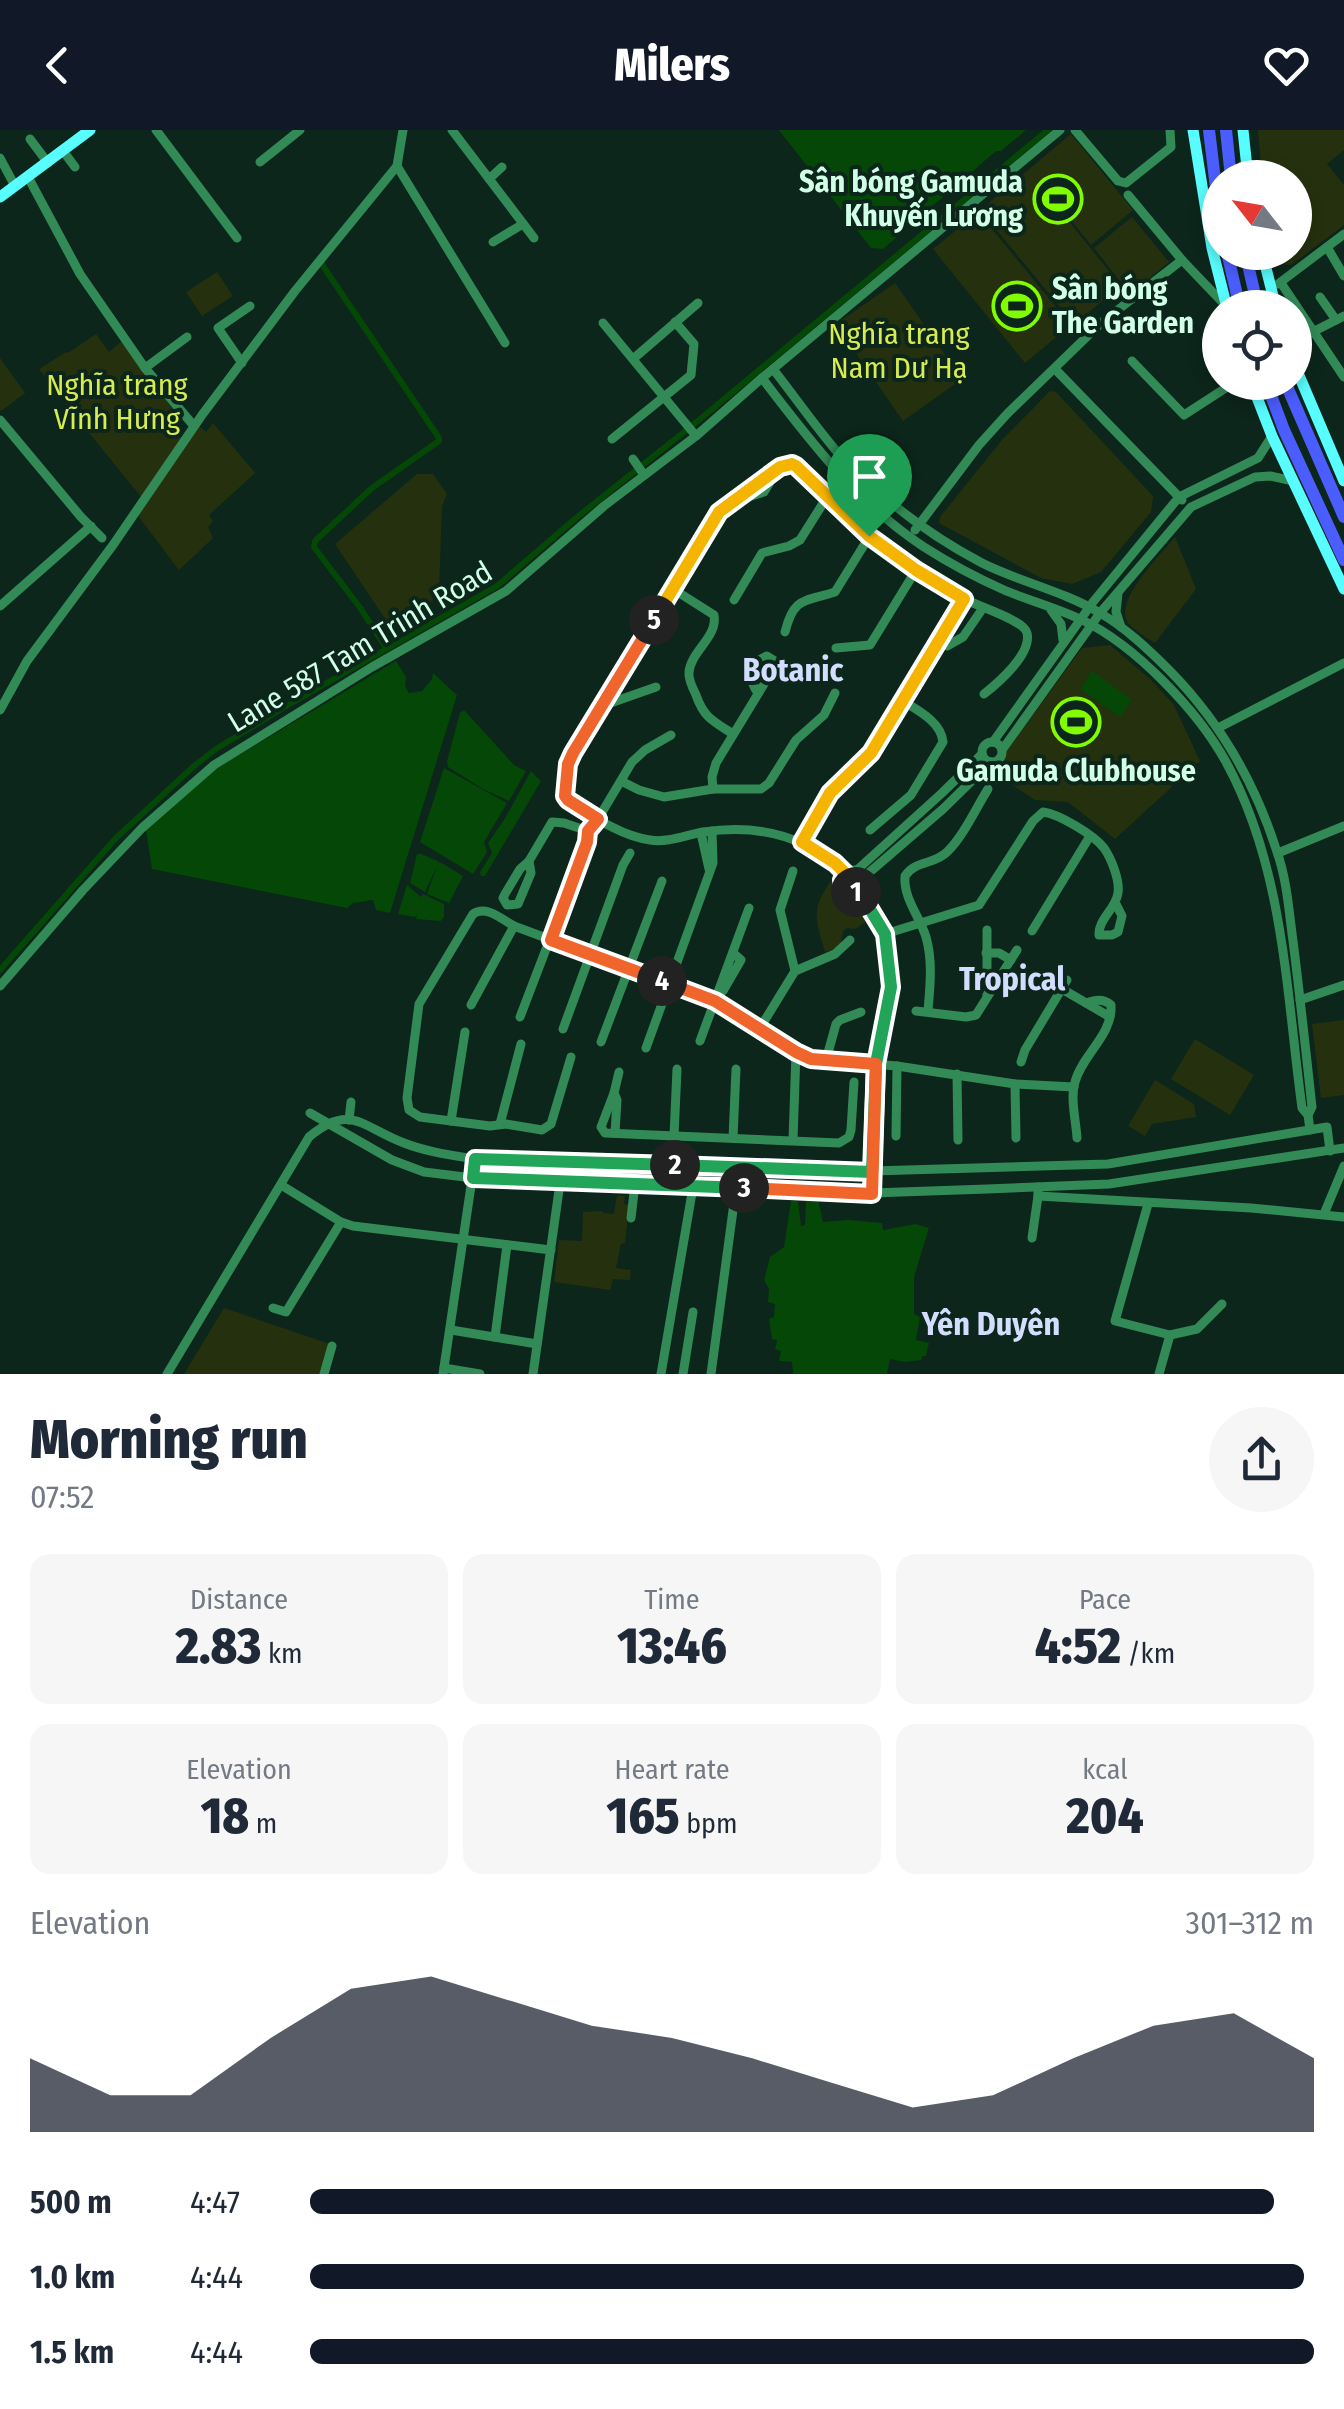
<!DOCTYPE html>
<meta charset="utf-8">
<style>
body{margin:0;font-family:"Fira Sans Condensed",sans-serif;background:#f6f6f7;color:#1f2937;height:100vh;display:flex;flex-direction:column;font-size:38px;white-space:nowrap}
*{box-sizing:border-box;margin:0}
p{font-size:32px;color:#747a83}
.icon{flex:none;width:55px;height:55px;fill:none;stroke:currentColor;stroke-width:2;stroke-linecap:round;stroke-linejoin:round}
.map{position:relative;height:1244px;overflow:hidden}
.panel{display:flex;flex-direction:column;background:#fff;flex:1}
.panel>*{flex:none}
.needle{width:65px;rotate:301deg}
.controls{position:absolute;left:1202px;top:30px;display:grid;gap:20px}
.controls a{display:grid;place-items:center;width:110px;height:110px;border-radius:50%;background:#fff;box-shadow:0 5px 15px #0003;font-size:50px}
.pin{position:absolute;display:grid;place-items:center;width:85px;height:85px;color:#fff;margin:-102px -42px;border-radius:50% 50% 50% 0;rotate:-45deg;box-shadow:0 0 10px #0007}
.pin .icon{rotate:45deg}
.km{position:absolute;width:50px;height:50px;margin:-25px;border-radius:50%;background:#222;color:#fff;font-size:28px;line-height:50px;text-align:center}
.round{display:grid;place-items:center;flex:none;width:105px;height:105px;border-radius:52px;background:#f6f6f7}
.head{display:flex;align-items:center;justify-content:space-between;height:170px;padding:0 30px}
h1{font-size:55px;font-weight:800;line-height:75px}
.stats{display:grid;grid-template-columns:repeat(3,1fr);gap:15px;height:170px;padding:10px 30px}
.stats div{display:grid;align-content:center;border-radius:20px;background:#f6f6f7;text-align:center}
.stats b{font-size:50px;font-weight:800}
.stats small{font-size:28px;font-weight:400}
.stats p{font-size:28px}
.chart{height:280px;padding:20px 30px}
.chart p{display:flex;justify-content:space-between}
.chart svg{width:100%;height:180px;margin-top:10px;fill:#111827;opacity:.7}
ul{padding:0 30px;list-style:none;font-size:32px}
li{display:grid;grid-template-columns:160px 120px 1fr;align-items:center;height:75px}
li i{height:25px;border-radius:12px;background:#111827}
header{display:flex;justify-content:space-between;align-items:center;height:130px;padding:0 30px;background:#111827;color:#fff;font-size:45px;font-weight:800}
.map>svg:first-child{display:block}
</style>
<header><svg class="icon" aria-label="back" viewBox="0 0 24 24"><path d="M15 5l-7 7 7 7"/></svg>Milers<svg class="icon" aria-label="heart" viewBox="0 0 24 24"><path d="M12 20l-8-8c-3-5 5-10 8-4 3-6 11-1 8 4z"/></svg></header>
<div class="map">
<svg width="1344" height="1244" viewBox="0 0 1344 1244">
<rect width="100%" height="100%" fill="#0c261b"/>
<g fill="#25310e">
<path d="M1258,0H1344V20L1327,34L1344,55V95L1291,135L1282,134L1277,123L1295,122V48L1262,47Z"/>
<path d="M1071,4L1133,80L1091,115L1061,78L1059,79L1121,156L1074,194L980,80Z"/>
<path d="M978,82L1071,195L1025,233L933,119Z"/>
<path d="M1132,87L1169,132L1130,164L1094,118Z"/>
<path d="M217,142L233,166L202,186L186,162Z"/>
<path d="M895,153L962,249L903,291L836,194Z"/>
<path d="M96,204L109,222L122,211L175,277L166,288L182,309L142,368L73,283L56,295L53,290L69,278L39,239L66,222L68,223Z"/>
<path d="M0,228L25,263L1,281L0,280Z"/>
<path d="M1050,261L1056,262L1153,366L1151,382L1101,442L1072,454L1041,448L939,393L940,387L1002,310Z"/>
<path d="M213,293L255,343L209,385L213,391L208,397L213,408L179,440L136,383L198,295L206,302Z"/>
<path d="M417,344H433L447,364L442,376L439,460L425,481L396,505L335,414Z"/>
<path d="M1175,407L1196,459L1155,513C1147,508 1135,501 1129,494C1112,471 1161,425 1175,407Z"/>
<path d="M1110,515L1151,550L1174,575L1200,631L1115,709L1068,672L1035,670L992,641L1082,518Z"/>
<path d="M831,751L840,767L856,770L867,791L855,799L847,798L843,801L840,817L825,822C816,788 810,781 831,751Z"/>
<path d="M1344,890V965L1321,968L1312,894Z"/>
<path d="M1195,909L1254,945L1230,985L1171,949Z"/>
<path d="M1155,950L1194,974L1196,987L1152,994L1145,1006L1128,996Z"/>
<path d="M617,1065L625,1066L624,1074L629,1075L625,1113L621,1114L616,1138L631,1140L630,1150L613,1149L610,1160L554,1152L559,1110L582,1111L583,1082L602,1081L603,1083L614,1084Z"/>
<path d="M224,1178L330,1214L322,1244H184Z"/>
</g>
<g fill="#044706">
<path d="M779,0H1026L1001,21H996L883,119L871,118Z"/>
<path d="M396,531L406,547L405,556L409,563L422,561L432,549L433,543L457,565L390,783L376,780L373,770L353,773L347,778L152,739L146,700L212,641Z"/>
<path d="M1092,541L1132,570L1120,587L1080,559Z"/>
<path d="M464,580L514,635L526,641L509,671L483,659L448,637L447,631L460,583Z"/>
<path d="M444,638L507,673L484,712L487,722L473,744L420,712Z"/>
<path d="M531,641L541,651L485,746H481L480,742L492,723L488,713L504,690Z"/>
<path d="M417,724H421L438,731V733L440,732L463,746L449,773L427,764L437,736L425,762L410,753Z"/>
<path d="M407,755L421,767L423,764L444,774V787L441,791L416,789L417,784L415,787L398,784Z"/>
<path d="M818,1070L823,1092L848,1090L882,1093L883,1100L916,1094L929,1098L914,1147V1184L920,1187L916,1210L929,1213L926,1226H923L921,1230L905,1232L890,1229L887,1244H793L792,1232L779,1231L781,1221L775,1219L777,1210L772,1209L769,1189L774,1187L775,1174L768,1172L769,1159L764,1150L770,1127L784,1117L791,1071H798L801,1096L805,1095L806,1071Z"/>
</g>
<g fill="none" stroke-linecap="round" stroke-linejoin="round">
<g stroke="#044706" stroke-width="6">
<path d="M321,133L439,308V311L372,358L315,411L314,417L361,479L386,518"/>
<path d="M0,840L115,709L194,636L216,619L288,575L497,456L576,388L699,290L1048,0"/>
</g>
<g stroke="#328a57" stroke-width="9">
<path d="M156,0L237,108"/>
<path d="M403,0L397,36L505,213"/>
<path d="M452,0L534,108"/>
<path d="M1075,0L1118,51L1126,53L1171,17L1170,0"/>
<path d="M30,9L48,33"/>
<path d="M63,21L75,37"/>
<path d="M0,28L15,56"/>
<path d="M260,32L300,0"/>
<path d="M28,47L80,144L145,238L194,296"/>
<path d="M489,49L502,37"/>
<path d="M1128,65L1182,130L1225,175"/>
<path d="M493,112L523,94"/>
<path d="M1327,117L1344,146"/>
<path d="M1281,153L1344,247"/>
<path d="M1278,154L1344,104"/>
<path d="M1320,167L1336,190"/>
<path d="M603,193L696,306"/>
<path d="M1295,211L1344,186"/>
<path d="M633,229L698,173"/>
<path d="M1132,231L1184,285L1235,252"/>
<path d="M242,233L218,198L250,176"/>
<path d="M145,238L187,207"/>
<path d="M773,239C795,267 815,296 838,323C880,368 927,404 982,433C1020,452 1063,461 1100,483C1126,498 1149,520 1170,541C1221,593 1255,652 1277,722C1287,750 1289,782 1293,811C1300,866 1306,922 1312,977L1308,985"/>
<path d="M1055,239L1182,370"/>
<path d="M762,248C810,311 857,373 924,417C949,433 977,448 1004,460C1030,471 1057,478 1082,490C1135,515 1198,581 1226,632C1284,738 1286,861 1302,978L1308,985L1310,1000"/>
<path d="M0,290L81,387L102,408"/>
<path d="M612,309L691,245L694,214L675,192"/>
<path d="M633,329L644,345"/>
<path d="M742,369L764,362L775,344"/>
<path d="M915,400L979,315L1007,284L1101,193L1182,130"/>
<path d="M673,459L714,485C718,507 691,521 689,542C688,549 693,559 696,565C704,588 713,591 733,604"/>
<path d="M1118,463L1116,482L1121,497"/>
<path d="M734,470L762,423L789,416L800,410L827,367"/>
<path d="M0,476L91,396"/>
<path d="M1051,480L1061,494L1063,510"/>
<path d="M785,502C794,466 805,472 835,462L869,407"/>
<path d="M947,516L963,507L983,478"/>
<path d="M836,518L870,515L916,440"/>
<path d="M602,576L656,557"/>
<path d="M0,580L27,531L113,415L202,285L295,161L397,36"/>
<path d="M1218,598L1344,533"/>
<circle cx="992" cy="622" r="10"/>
<path d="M993,612L1093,472L1179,367L1258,328L1272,306"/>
<path d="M1002,620L1100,483L1191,377L1255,347L1270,346L1293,351"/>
<path d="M621,651L639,660L664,667L713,659H761L769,653L796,610L824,585L835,563"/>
<path d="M713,659L712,647L716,633L775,536V531L767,526C749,533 748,550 758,563"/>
<path d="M870,700L911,665L943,612C941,592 919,581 903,571"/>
<path d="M701,703L709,739"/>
<path d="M802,712L831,663L871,623L964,469"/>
<path d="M1278,723L1344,696"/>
<path d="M529,731L531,743L518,774L507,775L503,768L505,764L520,739L529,731L552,692L564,693L588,701"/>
<circle cx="853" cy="751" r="11"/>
<path d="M857,740L942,663L982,624"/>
<path d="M793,741L780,780L795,841"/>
<path d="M845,743C805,704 757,694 703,702C686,705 668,713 650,710C620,706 593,686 568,670L565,666L568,633L573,623L719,383L780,337L792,334L796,336C847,389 901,436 967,470C979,477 1024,490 1027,503C1032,524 998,553 984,564"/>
<path d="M864,747L943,679L991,632"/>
<path d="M859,761L885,804L891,857L875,934L872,1063"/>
<path d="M1032,801L1090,706"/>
<path d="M885,804L979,775L1033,691L1043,682C1059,684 1094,705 1104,718C1111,728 1120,750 1118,763C1116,779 1098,789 1099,805H1112L1118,802L1122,786L1115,772"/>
<path d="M986,823H999L1011,830"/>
<path d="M0,856L83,760L142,698L214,635L372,537L506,461L604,376L696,306L762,248L1060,0"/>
<path d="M1062,859L1110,887"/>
<path d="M723,861L741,830L733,823"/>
<path d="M987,866V800"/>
<path d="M1300,870L1344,855"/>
<path d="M471,875L514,796"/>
<path d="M916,881L966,887L976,885L1017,820"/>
<path d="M928,881C930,856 933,832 926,807C920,787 903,768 905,746C916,730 934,735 947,722C963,707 976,678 988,659"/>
<path d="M520,887L587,712L588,701L598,689L632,632L645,620L671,605"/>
<path d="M760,898L795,841L835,824L850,810"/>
<path d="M563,899L623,735L630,723"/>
<path d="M700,911L749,778"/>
<path d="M601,912L662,751"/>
<path d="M646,918L713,733L712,701"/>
<path d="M571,927L551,994L542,1000L506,994L490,996L420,987L409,980L407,968L419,874L473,784C487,775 501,789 514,796L715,871L796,922L811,929L897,936L1015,954L1074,957"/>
<path d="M826,930L836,894L840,890L861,882"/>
<path d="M1021,932L1025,920L1067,850"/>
<path d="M619,942L614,963L601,997L605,1003L839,1013L849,1007L851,1000L854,952"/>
<path d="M957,944L958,1010"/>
<path d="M1015,954L1016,1008"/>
<path d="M614,963L617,970L615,1003"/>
<path d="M310,983L392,1030L424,1042L473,1048L872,1063L987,1059L1109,1054L1344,1018"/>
<path d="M349,990L351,972"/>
<path d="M451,991L465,902"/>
<path d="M500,994L521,914"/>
<path d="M674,1006L677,939"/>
<path d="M896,1006L897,936"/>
<path d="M733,1008L736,939"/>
<path d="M1077,1008C1076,991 1070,968 1075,952C1082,925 1113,905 1111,875C1103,868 1095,870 1086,873"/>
<path d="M793,1010L796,922"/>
<path d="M281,1055L341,1092L353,1096L551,1120"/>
<path d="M1038,1057V1066L1251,1078L1344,1087"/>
<path d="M1148,1074L1115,1191L1170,1205L1197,1199L1222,1174"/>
<path d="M1324,1084L1344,1036"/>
<path d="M631,1088L635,1054"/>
<path d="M1032,1108L1038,1066"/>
<path d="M273,1178L286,1182L341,1092"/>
<path d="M451,1200L537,1214"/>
<path d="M495,1207L507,1115"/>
<path d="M444,1238L480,1244"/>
<path d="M167,1244L309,1007C351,972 363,998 404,1013C427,1022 451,1025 475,1029L872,1041L1108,1034L1327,997L1330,1021"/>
<path d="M324,1244L332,1216"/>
<path d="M443,1244L475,1029"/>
<path d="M533,1244L563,1032"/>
<path d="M661,1244L693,1057"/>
<path d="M683,1244L693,1182"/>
<path d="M711,1244L736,1058"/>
<path d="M1159,1244L1170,1205"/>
</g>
<g stroke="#58fdff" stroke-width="11">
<path d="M1193,0L1212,118L1227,178"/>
<path d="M1243,0L1248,48"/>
<path d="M0,67L90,0"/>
<path d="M1262,122L1276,178"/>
<path d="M1295,236L1344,351"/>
<path d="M1251,252L1272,306L1344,459"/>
</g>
<g stroke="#4c5dff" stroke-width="12">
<path d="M1209,0L1220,91"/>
<path d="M1226,0L1231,48"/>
<path d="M1227,122L1240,178"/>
<path d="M1245,122L1258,178"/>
<path d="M1266,252L1284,300L1344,430"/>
<path d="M1285,252L1344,387"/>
</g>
</g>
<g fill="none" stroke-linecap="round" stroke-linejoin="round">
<g stroke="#fff" stroke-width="20">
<path id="split-1" d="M856,762H851L844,758L842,750L845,743L835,733L802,712L830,663L871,623L964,469L916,440L869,406"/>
</g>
<g stroke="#fff" stroke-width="20">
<path id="split-2" d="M675,1035L872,1042L876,934L891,857L885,804L859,761L856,762"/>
</g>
<g stroke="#fff" stroke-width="20">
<path id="split-3" d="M675,1035L475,1029L473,1048L744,1058"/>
</g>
<g stroke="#fff" stroke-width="20">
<path id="split-4" d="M662,851L715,871L796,922L811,929L876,934L872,1064L744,1058"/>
</g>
<g stroke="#fff" stroke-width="20">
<path id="split-5" d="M654,490L573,623L568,634L565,666L568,670L598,689L588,701L587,712L551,810L662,851"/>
</g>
<g stroke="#fff" stroke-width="20">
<path id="split-6" d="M654,490L719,382L780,337L792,334L796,336L869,406"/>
</g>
<use href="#split-1" stroke="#f5b400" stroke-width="12"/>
<use href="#split-2" stroke="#22a559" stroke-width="12"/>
<use href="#split-3" stroke="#22a559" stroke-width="12"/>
<use href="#split-4" stroke="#f0652b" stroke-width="12"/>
<use href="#split-5" stroke="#f0652b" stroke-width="12"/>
<use href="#split-6" stroke="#f5b400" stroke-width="12"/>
</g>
<defs>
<g id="stadium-ring" transform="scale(2.5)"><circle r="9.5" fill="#0c261b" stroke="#82fc00" stroke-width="1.5"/><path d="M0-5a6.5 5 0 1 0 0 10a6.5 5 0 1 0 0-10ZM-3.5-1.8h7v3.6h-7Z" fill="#82fc00"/></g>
</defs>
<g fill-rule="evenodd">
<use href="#stadium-ring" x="1058" y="69"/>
<use href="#stadium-ring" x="1017" y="176"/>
<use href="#stadium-ring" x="1076" y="592"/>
</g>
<g text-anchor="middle" stroke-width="8" stroke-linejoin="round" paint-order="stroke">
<g font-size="30" font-weight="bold" fill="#d1ffe8" stroke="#0c261b" text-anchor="end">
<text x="1023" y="62">Sân bóng Gamuda<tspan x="1023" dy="34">Khuyến Lương</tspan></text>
<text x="1052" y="169" text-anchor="start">Sân bóng<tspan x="1052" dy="34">The Garden</tspan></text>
<text x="1076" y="651" text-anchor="middle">Gamuda Clubhouse</text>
</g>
<g font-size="30" fill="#d7ec50" stroke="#0c261b">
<text x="899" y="214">Nghĩa trang<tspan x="899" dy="34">Nam Dư Hạ</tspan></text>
<text x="117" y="265">Nghĩa trang<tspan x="117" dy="34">Vĩnh Hưng</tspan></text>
</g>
<g font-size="30" fill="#d1ffe8" stroke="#0c261b">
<text transform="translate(360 517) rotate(-31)" y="10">Lane 587 Tam Trinh Road</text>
</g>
<g font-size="32" font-weight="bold" fill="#d3deff" stroke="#0c261b">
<text x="793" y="551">Botanic</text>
<text x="1012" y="860">Tropical</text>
<text x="991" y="1205">Yên Duyên</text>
</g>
</g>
</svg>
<div class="controls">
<a><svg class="needle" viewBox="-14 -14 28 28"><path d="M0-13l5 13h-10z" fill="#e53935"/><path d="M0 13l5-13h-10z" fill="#747a83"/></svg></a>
<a><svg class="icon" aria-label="locate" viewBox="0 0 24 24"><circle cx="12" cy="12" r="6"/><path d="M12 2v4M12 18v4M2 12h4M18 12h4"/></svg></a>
</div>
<div class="pin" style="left:869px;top:406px;background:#1e9e55"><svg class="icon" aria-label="arrive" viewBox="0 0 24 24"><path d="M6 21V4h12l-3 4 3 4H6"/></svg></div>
<b class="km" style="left:856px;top:762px">1</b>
<b class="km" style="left:675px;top:1035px">2</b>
<b class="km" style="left:744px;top:1058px">3</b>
<b class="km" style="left:662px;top:851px">4</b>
<b class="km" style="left:654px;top:490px">5</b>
</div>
<section class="panel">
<div class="head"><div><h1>Morning run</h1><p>07:52</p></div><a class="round"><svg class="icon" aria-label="share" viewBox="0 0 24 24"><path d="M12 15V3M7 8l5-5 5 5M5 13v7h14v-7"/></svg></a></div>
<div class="stats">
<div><p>Distance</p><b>2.83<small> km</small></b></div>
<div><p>Time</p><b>13:46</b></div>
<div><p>Pace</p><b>4:52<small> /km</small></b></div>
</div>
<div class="stats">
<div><p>Elevation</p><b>18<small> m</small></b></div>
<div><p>Heart rate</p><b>165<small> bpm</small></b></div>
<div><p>kcal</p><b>204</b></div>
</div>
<div class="chart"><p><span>Elevation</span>301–312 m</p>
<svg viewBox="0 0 160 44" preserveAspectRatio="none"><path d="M0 44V26L10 35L20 35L30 21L40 9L50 6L60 12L70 18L80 21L90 26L100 32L110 38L120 35L130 26L140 18L150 15L160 26V44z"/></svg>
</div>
<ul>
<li><b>500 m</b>4:47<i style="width:96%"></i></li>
<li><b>1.0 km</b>4:44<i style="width:99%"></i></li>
<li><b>1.5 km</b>4:44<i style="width:100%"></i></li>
</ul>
</section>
